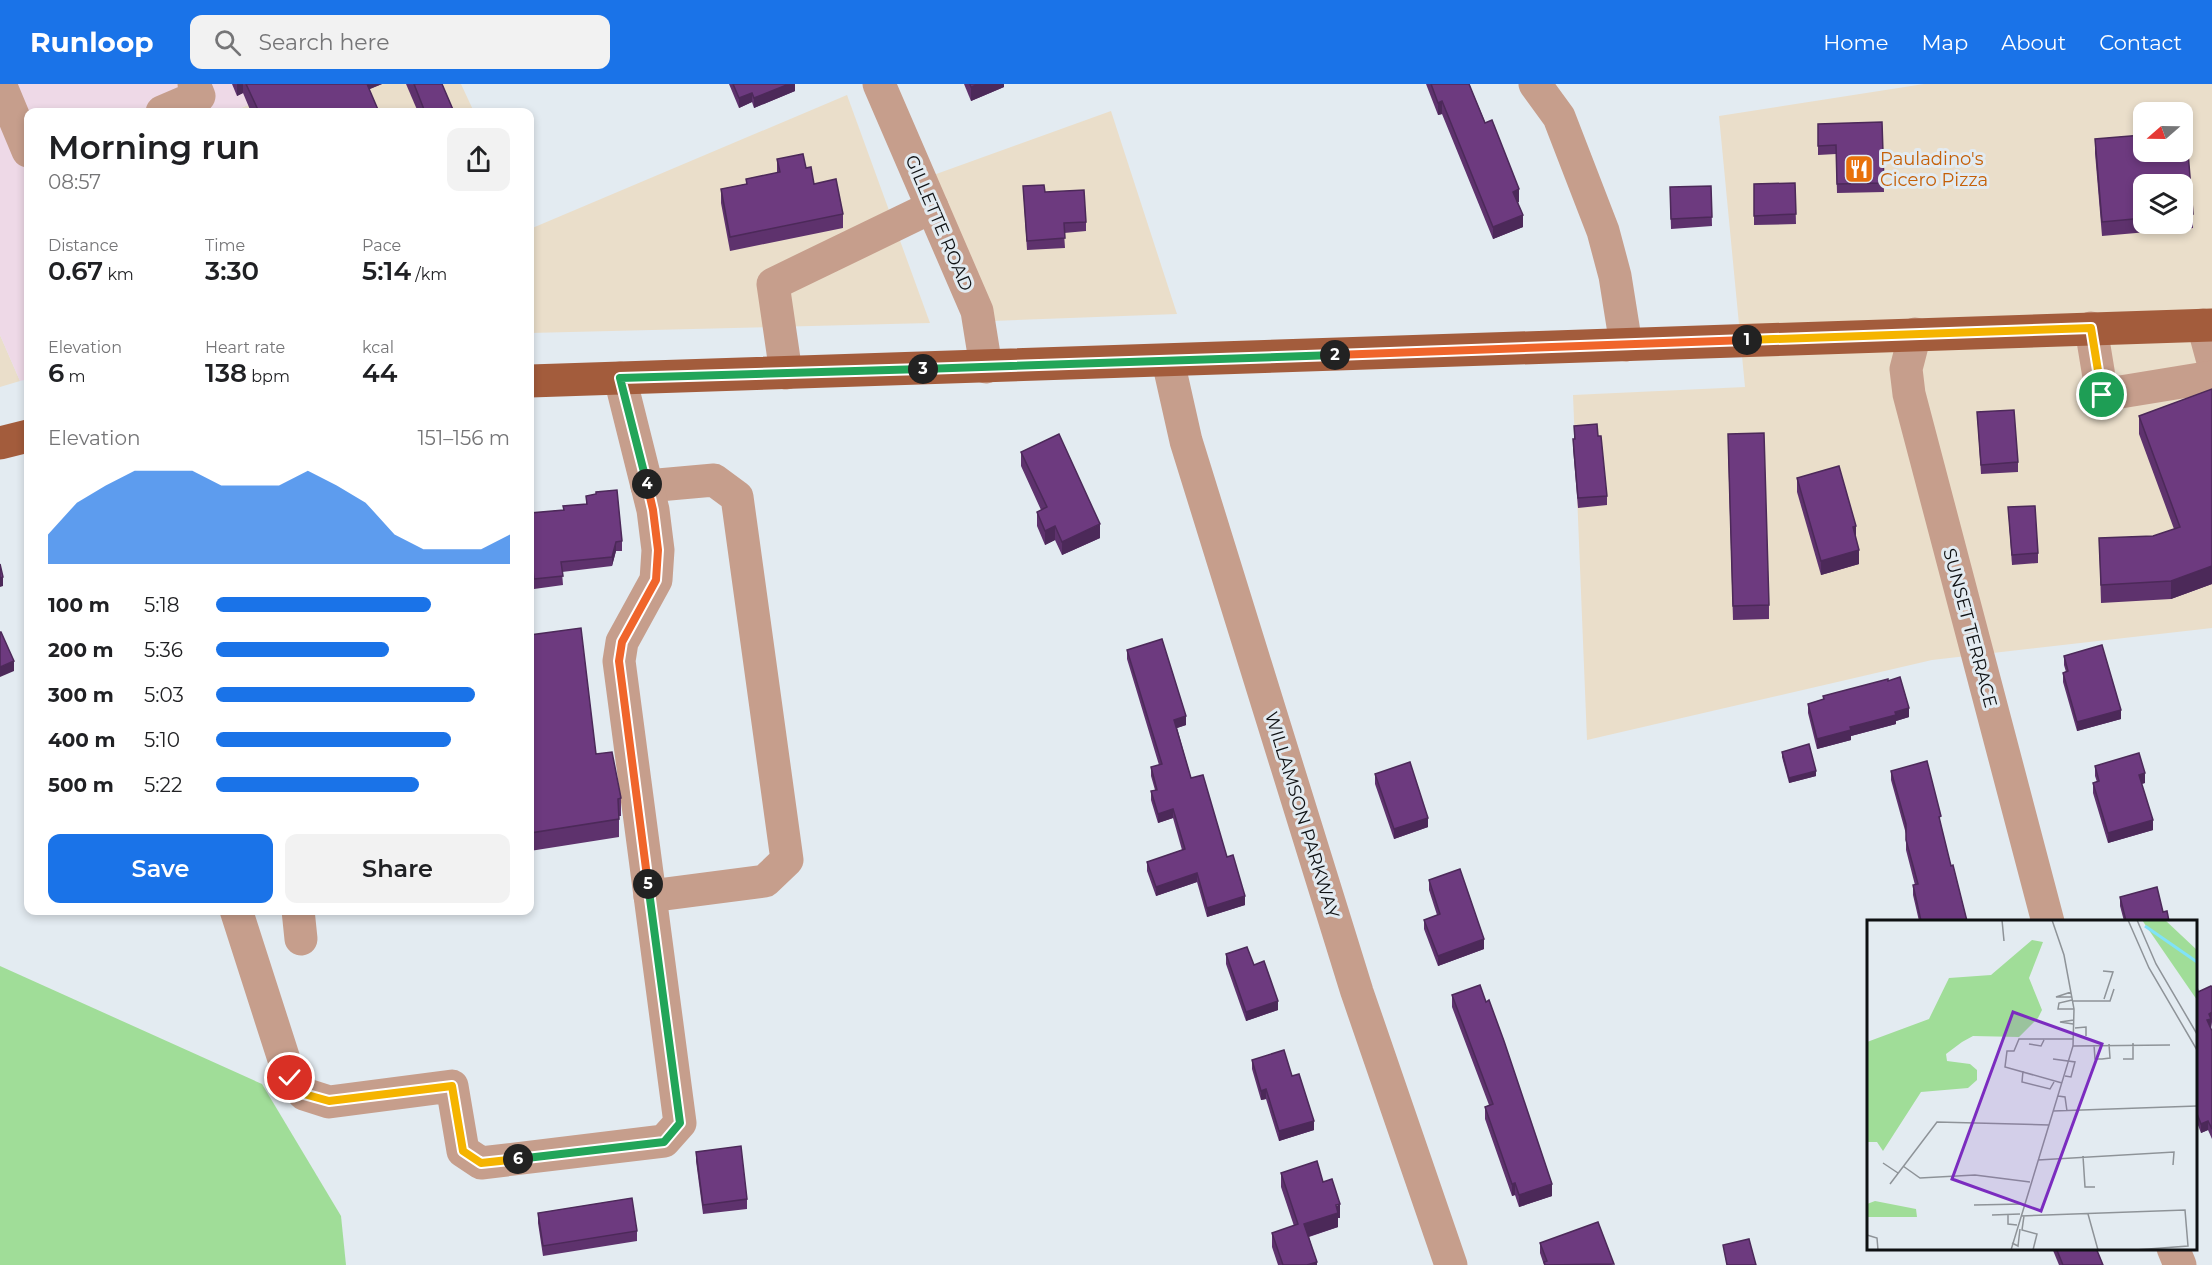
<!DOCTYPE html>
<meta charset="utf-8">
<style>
body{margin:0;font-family:Montserrat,sans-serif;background:#f2f2f2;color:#202124;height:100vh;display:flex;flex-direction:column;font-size:22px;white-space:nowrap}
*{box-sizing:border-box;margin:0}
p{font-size:20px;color:#757577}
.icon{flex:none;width:33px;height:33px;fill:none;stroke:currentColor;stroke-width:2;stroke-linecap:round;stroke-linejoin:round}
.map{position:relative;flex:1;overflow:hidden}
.details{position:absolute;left:24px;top:24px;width:510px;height:807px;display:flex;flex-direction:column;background:#fff;border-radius:12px;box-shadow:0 3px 9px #0003}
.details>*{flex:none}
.needle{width:39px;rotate:250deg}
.tools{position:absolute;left:2133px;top:18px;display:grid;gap:12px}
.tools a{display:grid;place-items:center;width:60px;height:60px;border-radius:12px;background:#fff;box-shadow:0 3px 9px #0003;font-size:30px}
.pin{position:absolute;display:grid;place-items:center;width:51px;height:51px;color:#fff;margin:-26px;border:3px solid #fff;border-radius:50%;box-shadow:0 2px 6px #0007}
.km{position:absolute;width:30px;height:30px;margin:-15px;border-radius:50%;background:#222;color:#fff;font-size:16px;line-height:30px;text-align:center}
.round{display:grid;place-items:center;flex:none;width:63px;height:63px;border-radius:12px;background:#f2f2f2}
.headline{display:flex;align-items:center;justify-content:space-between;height:102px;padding:0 24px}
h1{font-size:33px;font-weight:600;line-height:45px}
.figures{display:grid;grid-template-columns:repeat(3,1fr);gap:9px;height:102px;padding:6px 24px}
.figures div{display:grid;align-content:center}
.figures b{font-size:26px;font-weight:600}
.figures small{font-size:16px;font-weight:400}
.figures p{font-size:16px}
.chart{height:168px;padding:12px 24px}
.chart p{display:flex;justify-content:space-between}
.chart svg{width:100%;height:108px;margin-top:6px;fill:#1a73e8;opacity:.7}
.cta{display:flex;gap:12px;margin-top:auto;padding:12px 24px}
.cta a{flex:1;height:69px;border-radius:12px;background:#1a73e8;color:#fff;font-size:24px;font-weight:600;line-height:69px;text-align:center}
.cta a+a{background:#f2f2f2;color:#202124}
ul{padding:0 24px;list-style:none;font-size:20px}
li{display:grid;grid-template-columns:96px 72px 1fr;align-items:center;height:45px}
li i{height:15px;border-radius:8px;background:#1a73e8}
header{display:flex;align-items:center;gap:36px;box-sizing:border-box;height:84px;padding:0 30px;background:#1a73e8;color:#fff}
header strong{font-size:28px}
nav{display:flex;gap:33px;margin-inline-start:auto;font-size:21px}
.search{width:420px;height:54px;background:#f2f2f2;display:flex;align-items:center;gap:15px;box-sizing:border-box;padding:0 21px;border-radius:12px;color:#757577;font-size:22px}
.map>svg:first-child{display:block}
</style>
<header>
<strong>Runloop</strong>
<div class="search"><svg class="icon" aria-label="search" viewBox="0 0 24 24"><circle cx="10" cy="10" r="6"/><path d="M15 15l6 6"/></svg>Search here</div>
<nav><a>Home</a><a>Map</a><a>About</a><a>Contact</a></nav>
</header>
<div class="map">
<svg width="2212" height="1181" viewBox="0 0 2212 1181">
<rect width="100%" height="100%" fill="#e3ebf1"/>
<g fill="#eadeca" fill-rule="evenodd">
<path d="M300,0H461L474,28H231Z"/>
<path d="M1924,0H2212V544L1932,576L1587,656L1573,311L1745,303L1719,32ZM2144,28H2182V68H2144ZM2144,100H2182V140H2144Z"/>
<path d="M847,11L930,239L530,249V145Z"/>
<path d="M1111,27L1177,230L992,237L928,93Z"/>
<path d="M0,251L20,297L0,303Z"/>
</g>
<path fill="#eed9e7" d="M0,0H300L231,28H28V295L20,297L0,251Z"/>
<path fill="#a0dd98" d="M0,882L262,1000L341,1132L346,1181H0Z"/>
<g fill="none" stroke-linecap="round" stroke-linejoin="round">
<g stroke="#c69e8c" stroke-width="33">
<path d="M0,0L28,67"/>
<path d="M879,0L977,227L986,283"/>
<path d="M1535,0L1559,33L1603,147L1615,192L1626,261"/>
<path d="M162,28L199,12L194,0"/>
<path d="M2203,241L2212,274"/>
<path d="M2091,244L2102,311L2212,293"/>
<path d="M1915,250L1906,285L1909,310L2048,838"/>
<path d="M1168,277L1186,357L1357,908L1451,1181"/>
<path d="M786,289L773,200L932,123"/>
<path d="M647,402L714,396L737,413L787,776L765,797L650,812"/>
<path d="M236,826L290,994L304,1010L329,1018L452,1002L463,1067L481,1079L664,1057L680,1039L619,577L622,558L656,496L658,466L653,426L620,294"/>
<path d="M298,826L301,855"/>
<path d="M2173,1164L2180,1181"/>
</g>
<g stroke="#a35c3c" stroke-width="33">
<path d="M530,297L2212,241"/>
<path d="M0,359L28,352"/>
</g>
</g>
<g fill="#5e326d" fill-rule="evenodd">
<path d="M232,0H382L369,5L379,28H251L243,9L237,12Z"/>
<path d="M406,0H442L454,28H418Z"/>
<path d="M729,0H795V7L754,24L752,18L739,24Z"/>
<path d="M964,0H1004V3L971,17Z"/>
<path d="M1426,0H1469L1519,118H1518L1523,143L1493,155L1442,30L1438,31Z"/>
<path d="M1882,38L1884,108L1837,109L1836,70L1818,71V40Z"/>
<path d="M2142,51L2144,68L2145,72L2188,68L2193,130V144L2102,152L2095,69V55ZM2144,100H2182V140H2144Z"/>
<path d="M777,75L806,84L814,100L843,130V144L730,167L721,119V105L746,100V95L777,89Z"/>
<path d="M1795,99L1796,140L1754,141V100Z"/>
<path d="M1023,102L1086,138V147L1064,149L1065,164L1027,166Z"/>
<path d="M1711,102L1712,142L1671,145L1670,113Z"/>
<path d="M2212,305V500L2171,515L2101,519L2099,454L2153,452L2174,445L2139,350V332Z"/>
<path d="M1977,328L2018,378V388L1981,390Z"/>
<path d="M1574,342L1607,412V421L1578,424L1573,364V355H1574Z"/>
<path d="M1728,364L1769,521V535L1733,536Z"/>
<path d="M1021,368L1100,454L1062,471L1055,456L1045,461L1037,442V428L1041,426L1021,382Z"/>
<path d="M1797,394L1856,454L1859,480L1821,491L1797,408Z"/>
<path d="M586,412L622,457V467H616L612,482L562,488L563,501L534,505L530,464V429L563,426L586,420Z"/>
<path d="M2008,423L2038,469V479L2012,481Z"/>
<path d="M530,551L621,714V732H619V753L530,767Z"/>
<path d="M1127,566L1186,641L1177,644L1191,694L1227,773L1245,821L1207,833L1197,798L1156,812L1147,787V778L1182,766L1173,734L1158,739L1151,716V707L1155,706L1151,692V683L1159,681L1127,575Z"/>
<path d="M2064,572L2121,635L2077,647L2063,598V589L2066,588L2064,581Z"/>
<path d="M1823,612L1909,633L1896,637V640L1851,652V656L1817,665L1808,629V620L1823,615Z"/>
<path d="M1782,668L1816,692L1789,699L1782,673Z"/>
<path d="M2095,682L2145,699L2142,700L2153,746L2108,759L2093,709V699L2097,698L2095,692Z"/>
<path d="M1891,687L1941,741L1951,782L1967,837H1919L1913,811V801H1915L1906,766V750L1891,696Z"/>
<path d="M1375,690L1428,743L1394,755L1375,700Z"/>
<path d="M1429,796L1484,865L1438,882L1424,845V836L1437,831L1429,806Z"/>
<path d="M2120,813L2163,828L2169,837H2124L2120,822Z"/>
<path d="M1226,870L1254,881L1278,926L1246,937L1226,880Z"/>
<path d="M2196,898L2198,908L2212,903V938L2211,945L2212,947V1055L2208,1046L2201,1049L2196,1036Z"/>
<path d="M1452,911L1552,1112L1519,1123L1515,1111L1512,1112L1485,1035V1023L1489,1021L1452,923Z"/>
<path d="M1252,976L1292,992L1314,1046L1279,1057L1266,1015L1261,1016L1252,985Z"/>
<path d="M696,1068L747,1115V1125L703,1130L696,1077Z"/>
<path d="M1281,1089L1323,1098L1340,1134H1338V1143L1309,1153L1317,1181H1278L1272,1163V1149L1294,1142L1281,1103Z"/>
<path d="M538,1129L637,1147V1157L543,1172L538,1139Z"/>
<path d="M1540,1159L1614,1181H1544L1540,1169Z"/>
<path d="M2052,1164H2096L2103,1181H2059Z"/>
</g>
<g fill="#4c2959">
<path d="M237,0H243V9L237,12Z"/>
<path d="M363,0H382L363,8Z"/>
<path d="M789,0H795V7L754,24V14Z"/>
<path d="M979,0H1004V3L971,17V3Z"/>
<path d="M752,9V18L739,24V14Z"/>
<path d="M1442,17V30L1438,31V19Z"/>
<path d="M1519,105V118L1513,120V108Z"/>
<path d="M1523,131V143L1493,155V143Z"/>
<path d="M1100,440V454L1062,471V458Z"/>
<path d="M1055,442V456L1045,461V447Z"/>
<path d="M1856,442V456L1853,443Z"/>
<path d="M616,458V467L612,482V473Z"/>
<path d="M1859,466V480L1821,491V477Z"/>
<path d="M2212,482V500L2171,515V497Z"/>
<path d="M3,493V502L0,503V494Z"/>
<path d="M14,577V587L0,593V583Z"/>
<path d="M1909,624V633L1896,637V640L1851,652V656L1817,665V655L1895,628Z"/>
<path d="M2121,626V635L2077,647V638Z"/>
<path d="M1186,632V641L1174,645V636Z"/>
<path d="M1816,687V692L1789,699V694Z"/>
<path d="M2145,689V699L2139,700V691Z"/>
<path d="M1173,725V734L1158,739V730Z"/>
<path d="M1428,734V743L1394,755V745Z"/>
<path d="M2153,736V746L2108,759V749Z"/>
<path d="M1197,789V798L1156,812V803Z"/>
<path d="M1245,812V821L1207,833V824Z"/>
<path d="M1484,855V865L1438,882V872Z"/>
<path d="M1278,917V926L1246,937V928Z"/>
<path d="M2212,928L2211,944L2207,946V936L2209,930Z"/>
<path d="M1266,1005V1015L1261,1016V1007Z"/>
<path d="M1314,1037V1046L1279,1057V1047Z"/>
<path d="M2208,1037V1046L2201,1049V1040Z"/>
<path d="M1515,1099V1111L1512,1112V1100Z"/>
<path d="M1552,1100V1112L1519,1123V1111Z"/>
<path d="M1340,1120V1134H1338V1143L1304,1154V1140Z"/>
<path d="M1317,1178V1181H1307Z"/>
</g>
<g fill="#6d3a7f" stroke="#4c2959" stroke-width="1.5">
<path d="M246,0H367L379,28H259Z"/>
<path d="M414,0H442L454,28H425Z"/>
<path d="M733,0H789L754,14L752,9L739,14Z"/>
<path d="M970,0H979L971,3Z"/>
<path d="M1431,0H1469L1485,39L1492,36L1519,105L1513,108L1523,131L1493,143L1442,17L1438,19Z"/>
<path d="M1882,38L1884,99L1837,100L1836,61L1818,62V40Z"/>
<path d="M2142,51L2144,68L2145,72L2188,68L2193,130L2182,131V100H2144V134L2102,138L2095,55Z"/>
<path d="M803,70L806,84L811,83L814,100L836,95L843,130L730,153L721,105L747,100L746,95L780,88L777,75Z"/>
<path d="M1795,99L1796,130L1754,132V100Z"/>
<path d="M1044,101L1045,108L1084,106L1086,138L1064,139L1065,154L1027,157L1023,102Z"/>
<path d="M1711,102L1712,133L1671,135L1670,103Z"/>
<path d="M2212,305V482L2171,497L2101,501L2099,454L2153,452L2180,443L2139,332Z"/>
<path d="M2014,326L2018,378L1981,381L1977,328Z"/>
<path d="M1597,340L1598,352H1601L1607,412L1578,414L1573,355H1575L1574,342Z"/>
<path d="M1764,349L1769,521L1733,522L1728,350Z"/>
<path d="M1059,350L1100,440L1062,458L1055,442L1045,447L1037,428L1047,423L1021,368Z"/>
<path d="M1839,382L1856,442L1853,443L1859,466L1821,477L1797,394Z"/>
<path d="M617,406L622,457L616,458L612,473L561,478L563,492L534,495L530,454V429L564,426L563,422L587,420L586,412L596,410V408Z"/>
<path d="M2035,422L2038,469L2012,471L2008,423Z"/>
<path d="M0,480L3,493L0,494Z"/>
<path d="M581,544L596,670L612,668L621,714L618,715L619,735L530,749V551Z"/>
<path d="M0,548H1L14,577L0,583Z"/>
<path d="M1162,555L1186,632L1174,636L1191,694L1203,691L1227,773L1233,771L1245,812L1207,824L1197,789L1156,803L1147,778L1185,765L1173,725L1158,730L1151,707L1157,706L1151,683L1162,680L1127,566Z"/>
<path d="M2102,561L2121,626L2077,638L2063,589L2068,587L2064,572Z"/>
<path d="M1900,593L1909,624L1895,628L1896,631L1850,643L1851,646L1817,655L1808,620L1824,615L1823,612L1888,595V597Z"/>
<path d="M1809,660L1816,687L1789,694L1782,668Z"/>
<path d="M2139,669L2145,689L2139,691L2153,736L2108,749L2093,699L2099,697L2095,682Z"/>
<path d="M1927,677L1941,732L1939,733L1951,782L1953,781L1967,837H1921L1913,801L1918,800L1906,756V740L1891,687Z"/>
<path d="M1410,678L1428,734L1394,745L1375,690Z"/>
<path d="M1460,785L1484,855L1438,872L1424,836L1440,830L1429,796Z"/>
<path d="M2157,803L2163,828L2167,827L2169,837H2126L2120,813Z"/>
<path d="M1247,863L1254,881L1264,877L1278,917L1246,928L1226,870Z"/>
<path d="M2196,898L2198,908L2211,902L2212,903V928L2209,930L2211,935L2207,936L2212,947V1045L2208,1037L2201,1040L2196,1027Z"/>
<path d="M1480,901L1486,918L1489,916L1504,957L1552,1100L1519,1111L1515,1099L1512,1100L1485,1023L1493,1020L1452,911Z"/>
<path d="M1284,966L1292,992L1299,990L1314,1037L1279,1047L1266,1005L1261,1007L1252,976Z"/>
<path d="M741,1062L747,1115L703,1121L696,1068Z"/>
<path d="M1317,1077L1323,1098L1332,1095L1340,1120L1336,1121L1338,1129L1304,1140L1317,1178L1307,1181H1283L1272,1149L1298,1140L1281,1089Z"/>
<path d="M632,1114L637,1147L543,1162L538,1129Z"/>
<path d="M1598,1138L1614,1180L1545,1181L1544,1178L1547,1177L1540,1159Z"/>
<path d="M1749,1155L1756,1181H1727L1723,1161Z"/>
<path d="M2056,1164H2096L2103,1181H2063Z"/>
</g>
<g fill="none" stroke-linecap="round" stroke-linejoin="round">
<g stroke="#fff" stroke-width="12">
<path id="split-1" d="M1747,256L2091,244L2102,311"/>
</g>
<g stroke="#fff" stroke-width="12">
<path id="split-2" d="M1335,271L1747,256"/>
</g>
<g stroke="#fff" stroke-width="12">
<path id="split-3" d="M923,285L1335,271"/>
</g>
<g stroke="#fff" stroke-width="12">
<path id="split-4" d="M647,400L620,294L923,285"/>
</g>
<g stroke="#fff" stroke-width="12">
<path id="split-5" d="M647,400L653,426L658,466L656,496L622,558L619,577L648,800"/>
</g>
<g stroke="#fff" stroke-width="12">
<path id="split-6" d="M518,1075L664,1058L680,1039L648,800"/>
</g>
<g stroke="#fff" stroke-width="12">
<path id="split-7" d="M290,994L304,1010L329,1017L452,1002L463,1067L481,1079L518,1075"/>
</g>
<use href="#split-1" stroke="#f5b400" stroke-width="8"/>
<use href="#split-2" stroke="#f0652b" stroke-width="8"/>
<use href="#split-3" stroke="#22a559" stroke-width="8"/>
<use href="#split-4" stroke="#22a559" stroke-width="8"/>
<use href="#split-5" stroke="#f0652b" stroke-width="8"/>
<use href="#split-6" stroke="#22a559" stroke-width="8"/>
<use href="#split-7" stroke="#f5b400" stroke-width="8"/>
</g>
<defs>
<g id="restaurant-square" transform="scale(1.5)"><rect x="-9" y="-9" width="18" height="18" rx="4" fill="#e8710a" stroke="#e3ebf1"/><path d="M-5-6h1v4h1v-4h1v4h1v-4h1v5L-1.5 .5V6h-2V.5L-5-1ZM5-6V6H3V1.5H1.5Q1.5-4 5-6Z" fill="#fff"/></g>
</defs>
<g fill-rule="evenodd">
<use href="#restaurant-square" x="1859" y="85"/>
</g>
<g text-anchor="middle" stroke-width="6" stroke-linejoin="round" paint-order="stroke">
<g font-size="18" fill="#c56008" stroke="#e3ebf1" text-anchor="start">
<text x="1880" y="81">Pauladino's<tspan x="1880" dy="21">Cicero Pizza</tspan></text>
</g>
<g font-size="18" fill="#0e1012" stroke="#e3ebf1">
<text transform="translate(939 139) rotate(67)" y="6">GILLETTE ROAD</text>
<text transform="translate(1970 544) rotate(75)" y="6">SUNSET TERRACE</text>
<text transform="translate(1302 731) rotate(73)" y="6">WILLAMSON PARKWAY</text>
</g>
</g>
<g transform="translate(1867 836)">
<rect width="330" height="330" fill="#e3ebf1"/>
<path d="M275,0H298L330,30V80ZM165,20L176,22L162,58L175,90L171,98L152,117L106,116L95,122L79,134L80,141L103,144L110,150V160L101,168L54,172L16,231L10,222H0V122L62,99L82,58L124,55ZM8,281L49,289L50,297H0V284Z" fill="#a0dd98"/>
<path fill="none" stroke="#80e2f8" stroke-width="3" d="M278,6L330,42"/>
<path fill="none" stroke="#8e9398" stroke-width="1.5" d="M135,0L137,21M261,0L282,48L330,130M270,0L289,44L330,114M236,51L246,52L237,79M204,72L189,77H205M205,80L192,83L191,89H207M205,81H243L247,69M206,104L193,102L207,100M208,108L219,107V116M162,124L174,126L177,120M227,125L228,139H235L243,138L242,124M206,126L303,125M186,139L208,142L204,157L198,156M256,139H266V123M156,151L155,162L183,169L187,162M195,163L138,147L140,131H147L152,119H206M191,176L198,177L200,191M186,191L330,186M216,236L218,267H228M171,240L307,232L306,245M16,243L31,253M36,246L53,258L108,255L163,262M23,264L70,202L182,205M107,285L156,284M221,294L231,330M125,295L153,294M141,295V304L150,305M154,296L318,290L321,326L268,330M157,296L155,310L170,314L166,330M0,315L10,318L11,330M145,323L151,326L153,309M144,330L206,126L207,89L197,35L185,0"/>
<path fill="#7b2cbf" fill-opacity="0.15" stroke="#7b2cbf" stroke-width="3" d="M146,92L235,124L174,291L85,259Z"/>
<rect width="330" height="330" fill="none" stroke="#0e1012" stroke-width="3"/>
</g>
</svg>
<div class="tools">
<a><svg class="needle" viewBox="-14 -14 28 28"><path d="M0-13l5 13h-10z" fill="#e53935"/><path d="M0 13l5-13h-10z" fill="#757577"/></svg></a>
<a><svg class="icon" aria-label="layers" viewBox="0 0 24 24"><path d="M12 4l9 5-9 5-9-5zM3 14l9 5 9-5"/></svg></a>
</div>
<div class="pin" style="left:2102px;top:311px;background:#1e9e55"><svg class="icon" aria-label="arrive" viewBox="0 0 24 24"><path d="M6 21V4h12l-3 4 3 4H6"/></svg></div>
<div class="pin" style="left:290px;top:994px;background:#d93025"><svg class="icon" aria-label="check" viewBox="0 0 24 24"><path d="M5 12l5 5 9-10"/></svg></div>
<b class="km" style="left:1747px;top:256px">1</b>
<b class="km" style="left:1335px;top:271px">2</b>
<b class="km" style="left:923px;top:285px">3</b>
<b class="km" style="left:647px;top:400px">4</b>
<b class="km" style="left:648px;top:800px">5</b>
<b class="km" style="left:518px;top:1075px">6</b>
<section class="details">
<div class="headline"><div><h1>Morning run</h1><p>08:57</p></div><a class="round"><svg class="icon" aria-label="share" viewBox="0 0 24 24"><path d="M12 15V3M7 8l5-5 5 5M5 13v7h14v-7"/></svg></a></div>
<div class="figures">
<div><p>Distance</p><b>0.67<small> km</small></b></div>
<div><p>Time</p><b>3:30</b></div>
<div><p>Pace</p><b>5:14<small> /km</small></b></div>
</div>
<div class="figures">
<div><p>Elevation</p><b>6<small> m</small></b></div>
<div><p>Heart rate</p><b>138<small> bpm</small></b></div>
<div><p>kcal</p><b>44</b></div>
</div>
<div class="chart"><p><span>Elevation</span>151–156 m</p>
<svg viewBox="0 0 160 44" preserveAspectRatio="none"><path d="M0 44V32L10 19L20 12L30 6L40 6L50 6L60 12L70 12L80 12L90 6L100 12L110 19L120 32L130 38L140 38L150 38L160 32V44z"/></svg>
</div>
<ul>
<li><b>100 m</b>5:18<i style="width:73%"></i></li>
<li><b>200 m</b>5:36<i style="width:59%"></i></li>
<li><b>300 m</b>5:03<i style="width:88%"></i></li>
<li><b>400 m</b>5:10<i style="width:80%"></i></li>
<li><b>500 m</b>5:22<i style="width:69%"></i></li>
</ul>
<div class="cta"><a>Save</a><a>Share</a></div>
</section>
</div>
